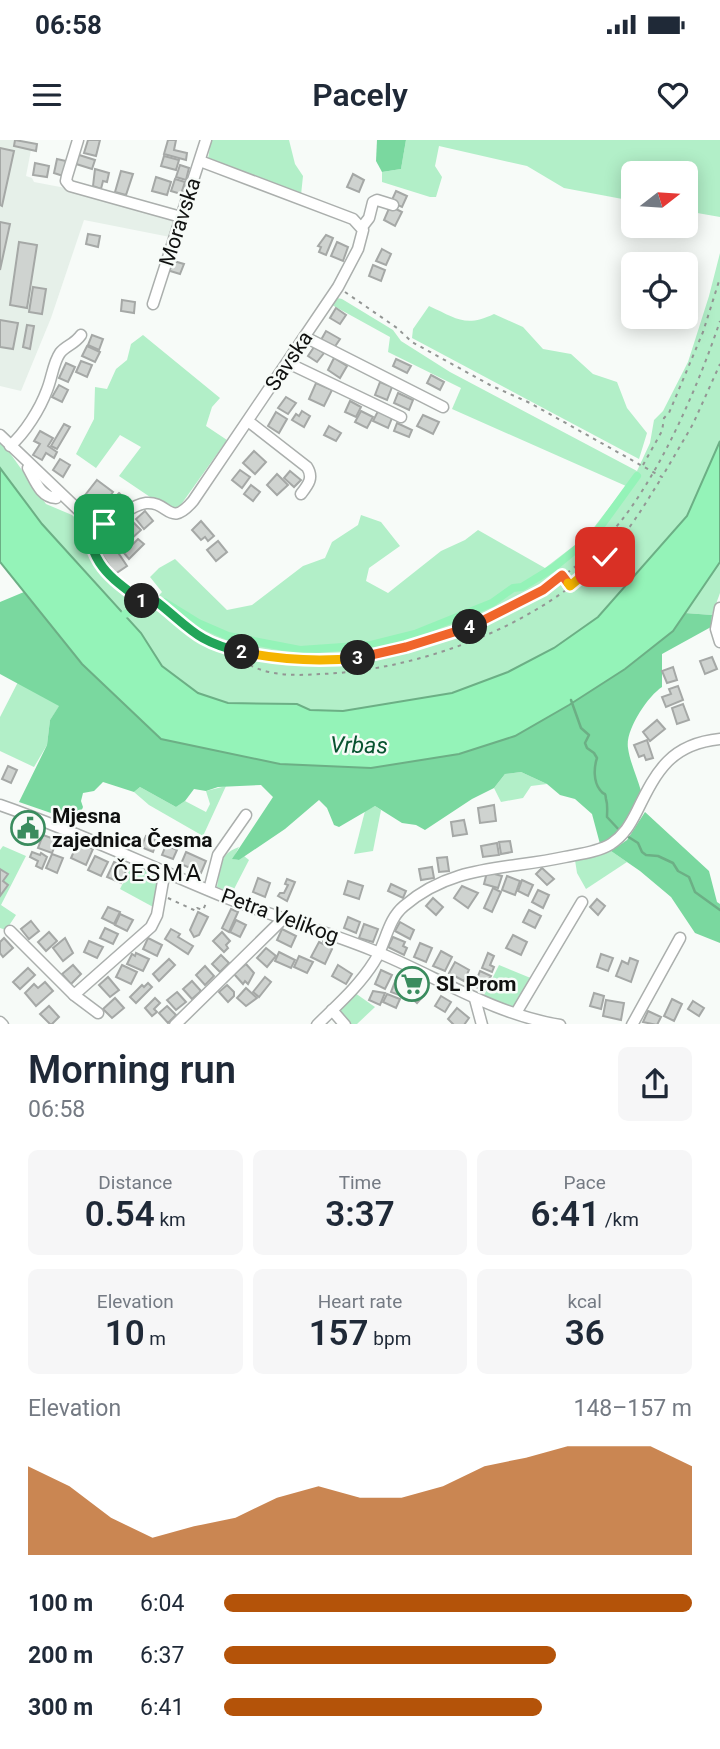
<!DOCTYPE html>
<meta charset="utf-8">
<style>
body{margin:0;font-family:Roboto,sans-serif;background:#f6f6f7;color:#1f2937;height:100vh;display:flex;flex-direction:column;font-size:26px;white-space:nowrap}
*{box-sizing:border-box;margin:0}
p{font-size:23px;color:#747a83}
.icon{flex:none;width:38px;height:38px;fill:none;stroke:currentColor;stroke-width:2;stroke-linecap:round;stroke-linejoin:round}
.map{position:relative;height:884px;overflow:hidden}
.drawer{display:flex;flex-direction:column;background:#fff;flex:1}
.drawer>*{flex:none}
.needle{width:46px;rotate:73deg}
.tools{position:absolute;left:621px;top:21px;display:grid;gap:14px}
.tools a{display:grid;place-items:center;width:77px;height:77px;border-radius:10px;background:#fff;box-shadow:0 4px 18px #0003;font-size:35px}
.pin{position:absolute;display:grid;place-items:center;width:60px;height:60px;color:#fff;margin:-30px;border-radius:14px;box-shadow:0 4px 10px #0006}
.km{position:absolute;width:35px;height:35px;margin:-18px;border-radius:50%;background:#222;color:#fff;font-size:19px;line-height:35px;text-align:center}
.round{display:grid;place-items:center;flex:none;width:74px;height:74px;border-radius:10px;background:#f6f6f7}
.summary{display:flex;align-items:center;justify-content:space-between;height:119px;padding:0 28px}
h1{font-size:38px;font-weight:600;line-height:52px}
.figures{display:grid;grid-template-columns:repeat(3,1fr);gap:10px;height:119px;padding:7px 28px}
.figures div{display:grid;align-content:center;border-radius:10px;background:#f6f6f7;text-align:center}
.figures b{font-size:35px;font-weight:600}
.figures small{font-size:19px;font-weight:400}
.figures p{font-size:19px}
.chart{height:196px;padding:14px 28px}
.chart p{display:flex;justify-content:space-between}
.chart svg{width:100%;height:126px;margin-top:7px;fill:#b45309;opacity:.7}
ul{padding:0 28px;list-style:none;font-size:23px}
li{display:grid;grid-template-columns:112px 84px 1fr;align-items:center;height:52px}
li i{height:18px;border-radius:9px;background:#b45309}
.status{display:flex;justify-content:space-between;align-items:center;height:49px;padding:0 35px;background:#fff;direction:ltr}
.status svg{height:19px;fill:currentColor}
header{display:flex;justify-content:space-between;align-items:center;height:91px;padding:0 28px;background:#fff;font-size:32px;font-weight:600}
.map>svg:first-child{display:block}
</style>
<div class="status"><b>06:58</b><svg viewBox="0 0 49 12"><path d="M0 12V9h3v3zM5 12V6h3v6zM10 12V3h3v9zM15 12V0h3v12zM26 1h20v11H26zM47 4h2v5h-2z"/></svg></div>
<header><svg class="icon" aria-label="menu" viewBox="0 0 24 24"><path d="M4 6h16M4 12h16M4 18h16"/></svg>Pacely<svg class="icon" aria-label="heart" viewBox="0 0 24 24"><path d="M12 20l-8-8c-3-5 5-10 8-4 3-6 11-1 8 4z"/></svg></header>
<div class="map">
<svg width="720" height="885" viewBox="0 0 720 885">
<rect width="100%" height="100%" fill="#f7fbf8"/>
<path fill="#e6f0e9" d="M0,0H15L14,6L31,10L26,36L32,38L34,42L92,53L176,79L170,97L84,80L51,178L21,251L0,246Z"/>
<g fill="#b2efc8">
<path d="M211,0H289L295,24L303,36L301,55L208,19Z"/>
<path d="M406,0H720V77L686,71V33H634L633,61L564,48L527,26L439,6L435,26L442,37L436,57H430L382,42V32L401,29Z"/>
<path d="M720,113V301L687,376L598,477L554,508L508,532L452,553L343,571L310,570L297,564L228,563L198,553L162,526L141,493L42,384L0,328V299L46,364L72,375L81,383L90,418L95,424L117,446L146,469L162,452L150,437L159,428L175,419L227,470L252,465L303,426L325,418L332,402L358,385L361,375L381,382L400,406L369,428L366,441L388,453L441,411L465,400L478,390L545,428L588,395L626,346L452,269L461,248L388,212L390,197L332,165L337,158L342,159L393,190L401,201L450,232L637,331L650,303L654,280L663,271L688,222L709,156Z"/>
<path d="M429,166C456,178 465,188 494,174L523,187L543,209L571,214L593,234L617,242L627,268L647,293L639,319L412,198L413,189Z"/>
<path d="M143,195L220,258L212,267L206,286L227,300L180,366L173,368L156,361L119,336L141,307L120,295L96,328L76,314L94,279L95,247L107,249L116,229L127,220L131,204Z"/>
<path d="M720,422V453L712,475L685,473Z"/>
<path d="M18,542L60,565L50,580L47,605L34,627L0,611V577Z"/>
<path d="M521,632L547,644L531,646L523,658L501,662L494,648L505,634Z"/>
<path d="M226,646L203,696L149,665L134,652L140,647L176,667L185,661L206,672L210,664L206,651Z"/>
<path d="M375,666L381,670L373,711L354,714L365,671Z"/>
<path d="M3,706L26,716L1,765L16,775L6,790L0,788V710Z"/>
<path d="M239,707L233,719L239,720L244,716L249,720L232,753L217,747C221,728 218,714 239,707Z"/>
<path d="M611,711L627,722L586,749L577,733L575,720Z"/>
<path d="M132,725L152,733L159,738L155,768L120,749Z"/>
<path d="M499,825L533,839L515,868L512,869L483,857Z"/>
<path d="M355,853L375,867L357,884H350L339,870Z"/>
</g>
<g fill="#7ad89f">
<path d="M377,0H406L401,29L382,32L376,21Z"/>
<path d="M24,452L79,521L280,624L371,628L459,614L569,565L625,529L673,491L685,473L712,475L711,487L662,514V547C648,556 625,590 628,608C630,622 637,637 641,651C632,671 623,697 600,704L592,674L575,659L560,655L547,644L521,632L505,634L494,648L472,659L425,690L416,685L402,683L375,666L339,687L334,685L327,668L319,660L285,689L239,720L232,719L273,657L261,645L218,647L206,651L194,649L185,661L176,667L140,647L134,652L103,642L94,651L83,653L81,661L83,667L77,682L19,662L47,605L50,580L59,566L0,534V462Z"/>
<path d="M645,672L709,731L717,762L720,764V803L695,793L671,757L640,731L611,711L627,700Z"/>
</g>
<path fill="#94f3b8" stroke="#6caf85" stroke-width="2" d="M720,301V422L673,491L625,529L569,565L515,596L459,614L371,628L280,624L161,599L82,524L0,422V328L42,384L141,493L162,526L198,553L228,563L297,564L310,570L343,571L452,553L508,532L554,508L598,477L687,376Z"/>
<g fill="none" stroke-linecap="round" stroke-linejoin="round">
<g stroke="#6caf85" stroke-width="2.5">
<path d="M571,560L581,588L589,595L585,603L587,608L594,613L597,618C594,627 593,641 600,650C605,657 605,650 606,659C608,665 607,671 607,677L621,692"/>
<path d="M627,696L638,703L642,712L646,715L658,716L673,723L678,731L689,737L695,752L720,770"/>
</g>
<path stroke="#94f3b8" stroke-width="8" d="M125,474L164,462L198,483L228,496L300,510L371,505L415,494L492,463L513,448L522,447L553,428L595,394L637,336"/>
</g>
<g fill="#cfd3d0" stroke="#a5a8a6" stroke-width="2">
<path d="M15,0L37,4L36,11L14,6Z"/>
<path d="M88,0H100L96,16L84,13Z"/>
<path d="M168,0H176L174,10L187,13L186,20L164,14Z"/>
<path d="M0,8L14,11L2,66L0,65Z"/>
<path d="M76,14L95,20L92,29L73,23Z"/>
<path d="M164,16L179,20L176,30L161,26Z"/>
<path d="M57,19L66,21L63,36L54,33Z"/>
<path d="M35,23L49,26L47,37L33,35Z"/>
<path d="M180,25L189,28L186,40L176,37Z"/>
<path d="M95,29L109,33L107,42L103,41L101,49L93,46Z"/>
<path d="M121,31L133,34L126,55L115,52Z"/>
<path d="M353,34L364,40L359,52L347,47Z"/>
<path d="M156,37L171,42L167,55L152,51Z"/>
<path d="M175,39L185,42L181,54L171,51Z"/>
<path d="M396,51L407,56L402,67L391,62Z"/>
<path d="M390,66L402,72L395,86L384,80Z"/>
<path d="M0,82L10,84L0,130Z"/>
<path d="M88,94L100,96L98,107L86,104Z"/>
<path d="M326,95L333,98L326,115L319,112L321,107L318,106Z"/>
<path d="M19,102L37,105L27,168L10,165Z"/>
<path d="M337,102L348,107L343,121L331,116Z"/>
<path d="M382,109L391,114L386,125L376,121Z"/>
<path d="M170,120L184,124L180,134L167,130Z"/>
<path d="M373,125L385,130L381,141L369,136Z"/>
<path d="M33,147L46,149L42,174L29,172Z"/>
<path d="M122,160L135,162L134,173L121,171Z"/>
<path d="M336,168L346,175L340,184L330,178Z"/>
<path d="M0,180L18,183L13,209L0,207Z"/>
<path d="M27,185L34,186L30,209L23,207Z"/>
<path d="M326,191L340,199L334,208L321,200Z"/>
<path d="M92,195L103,199L99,210L88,205Z"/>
<path d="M87,206L100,212L95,222L82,216Z"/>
<path d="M314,207L324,213L317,222L308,216Z"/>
<path d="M334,218L347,226L340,238L328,230Z"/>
<path d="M396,219L411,226L407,233L393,226Z"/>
<path d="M81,221L92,225L87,237L76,232Z"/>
<path d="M66,223L75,227L68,242L59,238Z"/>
<path d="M431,235L444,242L440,250L427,243Z"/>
<path d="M380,242L392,247L387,260L375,255Z"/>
<path d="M316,243L332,250L324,266L309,259Z"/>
<path d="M59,245L68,250L62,262L52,257Z"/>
<path d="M398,253L413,260L409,270L394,263Z"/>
<path d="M286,257L296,263L288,274L278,268Z"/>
<path d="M350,261L361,267L356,277L345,272Z"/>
<path d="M302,271L310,276L304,287L292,280L296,274L299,276Z"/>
<path d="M361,271L373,277L367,288L355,282Z"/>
<path d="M378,271L392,278L388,288L373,281Z"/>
<path d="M276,272L287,279L279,293L268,286Z"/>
<path d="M423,275L439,282L433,294L417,286Z"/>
<path d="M397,283L412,290L409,297L394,291Z"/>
<path d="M64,284L70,287L57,309L51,306Z"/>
<path d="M329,286L341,293L336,301L324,295Z"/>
<path d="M40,291L53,298L48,306L57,312L54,318L46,313L42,320L33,315L40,304L34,301Z"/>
<path d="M254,311L266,322L255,334L243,323Z"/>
<path d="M60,319L70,325L63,337L53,330Z"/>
<path d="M240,330L250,337L242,348L232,340Z"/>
<path d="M290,331L301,340L294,347L284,338Z"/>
<path d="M277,334L288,345L277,355L267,345Z"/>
<path d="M97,340L113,352L98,372L82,359Z"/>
<path d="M251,345L260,352L253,361L244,354Z"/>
<path d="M119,353L127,360L119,369L111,361Z"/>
<path d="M145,371L153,381L144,389L136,379Z"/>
<path d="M132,381L141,390L131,399L123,390Z"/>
<path d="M201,381L214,396L208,401L205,397L201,400L192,390Z"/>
<path d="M138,399L144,404L129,419L124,413Z"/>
<path d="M218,401L227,412L216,421L207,410Z"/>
<path d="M113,405L127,426L115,434L101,413Z"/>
<path d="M712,517L717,529L705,534L700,521Z"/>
<path d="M673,527L677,540L667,543L662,531Z"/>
<path d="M678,546L683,560L666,567L662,557L671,554L669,549Z"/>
<path d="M683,564L689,580L677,584L672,568Z"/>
<path d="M657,580L665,589L650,601L643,592Z"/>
<path d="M647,600L653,618L646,620L644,615L639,617L634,605Z"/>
<path d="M8,626L17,630L11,643L2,639Z"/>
<path d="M494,665L496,681L480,683L478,668Z"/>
<path d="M22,680L38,685L34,695L19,690Z"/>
<path d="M464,680L467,694L453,696L451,682Z"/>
<path d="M43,695L57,700L52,713L38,708Z"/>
<path d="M146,696L157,701L153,712L141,707Z"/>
<path d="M510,701L512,712L501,714L499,702Z"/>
<path d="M78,702L93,709L86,725L71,718Z"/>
<path d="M497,703L499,715L483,717L481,706Z"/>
<path d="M166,705L177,710L173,719L162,715Z"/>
<path d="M32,712L40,715L41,713L47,717L42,729L36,726L38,721L30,717Z"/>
<path d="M186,712L206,721L201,733L181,724Z"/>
<path d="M52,714L63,718L57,733L46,728Z"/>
<path d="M95,716L108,722L101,736L88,730Z"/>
<path d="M447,717L449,731L439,732L437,718Z"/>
<path d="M114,722L127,728L121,743L107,737Z"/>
<path d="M432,727L434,738L421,740L419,729Z"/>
<path d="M542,728L554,739L547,745L536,734Z"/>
<path d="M0,729L8,734L3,741L8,745L0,756Z"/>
<path d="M487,732L502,736L498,748L484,744Z"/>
<path d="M507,736L520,741L515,755L502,750Z"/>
<path d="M258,738L270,743L265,757L253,752Z"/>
<path d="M287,739L295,742L287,761L278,756L280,753H284L288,745L285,744Z"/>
<path d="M522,740L533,745L528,756L518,751Z"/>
<path d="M348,741L363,746L359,759L344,754Z"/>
<path d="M391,744L406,751L403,758L388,751Z"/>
<path d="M462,746L478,753L468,768L454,758Z"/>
<path d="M493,748L501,752L492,772L484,768Z"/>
<path d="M538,750L549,755L543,768L532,762Z"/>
<path d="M433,758L443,767L436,775L426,766Z"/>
<path d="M597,759L605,766L598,775L590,767Z"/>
<path d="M108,767L120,772L114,784L102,778Z"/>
<path d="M231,769L238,772L229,792L222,788Z"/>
<path d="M529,770L541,776L535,788L523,782Z"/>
<path d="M198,772L208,777L199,795L194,797L190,790Z"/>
<path d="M120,774L133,780L127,791L115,785Z"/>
<path d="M348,777L360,782L356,793L344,788Z"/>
<path d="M236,780L246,785L240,797L230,792Z"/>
<path d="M31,781L39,791L29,799L21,789Z"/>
<path d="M400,782L414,790L410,799L395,791Z"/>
<path d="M364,784L378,789L373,802L359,798Z"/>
<path d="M105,788L118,794L113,804L100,798Z"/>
<path d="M171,789L180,794L178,797L193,806L188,814L165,799Z"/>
<path d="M282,789L296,796L291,807L277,800Z"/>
<path d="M49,792L57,801L46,811L38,802Z"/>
<path d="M222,792L230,801L226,805L228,808L224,812L213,801Z"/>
<path d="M513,795L527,802L521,815L506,808Z"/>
<path d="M393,797L405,802L403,806L407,808L404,815L388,807Z"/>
<path d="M4,798L13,808L3,817L0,813V802Z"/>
<path d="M65,798L73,813L63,821L53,808Z"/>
<path d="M148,798L162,805L157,816L143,809Z"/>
<path d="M89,801L103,807L97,818L84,812Z"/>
<path d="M319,802L323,804V802L332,809L325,824L311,817Z"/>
<path d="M420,803L432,808L426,822L414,817Z"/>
<path d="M266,808L276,816L267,827L257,818Z"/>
<path d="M441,811L452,817L445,831L433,826Z"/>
<path d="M279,812L295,820L291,828L275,821Z"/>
<path d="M136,813L149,819L143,831L127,824L132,814L135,816Z"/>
<path d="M488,813L494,816L490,825L494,827L492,832L482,828Z"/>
<path d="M601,814L613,818L608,831L597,827Z"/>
<path d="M221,815L229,823L220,832L212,824Z"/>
<path d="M299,816L313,822L307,833L294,827Z"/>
<path d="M630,818L638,821L631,842L616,836L622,821L628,824Z"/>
<path d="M169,819L175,825L159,841L153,834Z"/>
<path d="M455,822L469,830L464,841L449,833Z"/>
<path d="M246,824L254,833L248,844L245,841L243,844L234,834Z"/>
<path d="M73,825L81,834L71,844L62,834Z"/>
<path d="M122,825L137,832L131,844L116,837Z"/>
<path d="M338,825L352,834L346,844L332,836Z"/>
<path d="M205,826L214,836L205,845L196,835Z"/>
<path d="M28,828L35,835L20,849L13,842Z"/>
<path d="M381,830L392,835L385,849L375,844Z"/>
<path d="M480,831L491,836L484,851L474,846Z"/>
<path d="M108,837L119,850L110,857L99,845Z"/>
<path d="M265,837L271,842L259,857L253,852Z"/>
<path d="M396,839L407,843L404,857L391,852Z"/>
<path d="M192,841L201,851L192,859L183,849Z"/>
<path d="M45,842L53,851L36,866L25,853L34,844L38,848Z"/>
<path d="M148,843L152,847L136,863L130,857L142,845L144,847Z"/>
<path d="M227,845L234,852V856L228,862L219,852Z"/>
<path d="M416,846L425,854L417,863L408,855Z"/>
<path d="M246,848L257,858L246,866L237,858Z"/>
<path d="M373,851L385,853L380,865L369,860Z"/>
<path d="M177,852L186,862L176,870L167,860Z"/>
<path d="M594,853L604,856L601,869L590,866Z"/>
<path d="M387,854L400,859L396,868L383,862Z"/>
<path d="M441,856L451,862L445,872L435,866Z"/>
<path d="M115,858L124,868L112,878L103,869Z"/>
<path d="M155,858L160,863L154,869L157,872L152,876L145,868Z"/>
<path d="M672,859L682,864L674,881L664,876Z"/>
<path d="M606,860L624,863L621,880L603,876Z"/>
<path d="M693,861L704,868L699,876L688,869Z"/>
<path d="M49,866L59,877L51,885L40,874Z"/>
<path d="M167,866L176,875L168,883L159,873Z"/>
<path d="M457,868L469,878L464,885H454L448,879Z"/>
<path d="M648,871L661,877L657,885L643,882Z"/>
</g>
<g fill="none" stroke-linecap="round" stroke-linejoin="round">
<g stroke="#abafad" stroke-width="13">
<g id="minor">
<path d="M78,0L67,36L66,41L70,46L181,77"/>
<path d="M362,87L369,78L373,62L377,60L393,65"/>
<path d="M153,164L206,0"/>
<path d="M305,197L443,267"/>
<path d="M288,223L401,277"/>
<path d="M248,281L307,327C314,338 308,345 301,354"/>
<path d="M0,295L90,381C114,389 124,366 146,363C169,361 169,389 193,361L338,147L358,109L363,90L353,79L200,21"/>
<path d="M10,306C25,293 40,269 47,250C52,238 53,223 60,213C66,205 74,205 81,195"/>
<path d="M28,328C35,340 40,357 56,358L57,351"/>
<path d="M720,468L716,489L720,502"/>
<path d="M0,665C78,692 151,727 227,758C275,777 325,791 372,810C435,835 492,874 560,885"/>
<path d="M209,750L218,715L246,675"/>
<path d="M10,791L74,855L151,787L157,775L165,730"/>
<path d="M74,855L98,873"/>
<path d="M475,859L482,885"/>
<path d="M332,870L345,885"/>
<path d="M516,873L582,762"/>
<path d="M0,882L3,885"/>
<path d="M175,885L284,778"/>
<path d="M317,885C337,865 359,846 374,822C386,804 387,780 404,766C453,724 506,730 565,717C580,714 598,712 611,704C624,695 630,685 637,671C657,630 671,604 720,599"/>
<path d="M632,885L680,798"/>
</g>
</g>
<g stroke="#939694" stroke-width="2" stroke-dasharray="3.5 5" stroke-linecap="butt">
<path d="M345,152L397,188L412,202L490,245L530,263L662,337L693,284L720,224"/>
<path d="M643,325L662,291L664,278L669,273L703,192L720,138"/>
<path d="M89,390L93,414L98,421L141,461L147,463L157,462C169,471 178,482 189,490C199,498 211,502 222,508C237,518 251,528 269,532C287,536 305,535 322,534C419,530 539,486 606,415C629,392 645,364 662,337"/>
<path d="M563,435L570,445"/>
<path d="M222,507C256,515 291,523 327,521C424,516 546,466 611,393C658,340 698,247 720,181"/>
<path d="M168,758L196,771L197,768L203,770L207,761"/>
</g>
<use href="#minor" stroke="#fff" stroke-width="10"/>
</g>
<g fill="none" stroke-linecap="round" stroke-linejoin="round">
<g stroke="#fff" stroke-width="14">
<path id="split-1" d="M104,384L90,382C87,422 112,439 142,461"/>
</g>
<g stroke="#fff" stroke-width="14">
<path id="split-2" d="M142,461L147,463L157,462C191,489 197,502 242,512"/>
</g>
<g stroke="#fff" stroke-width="14">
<path id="split-3" d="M242,512C281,520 318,522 358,518"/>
</g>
<g stroke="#fff" stroke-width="14">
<path id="split-4" d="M358,518L406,507L470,487"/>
</g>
<g stroke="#fff" stroke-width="14">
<path id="split-5" d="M470,487L543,450L562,435L568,443"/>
</g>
<g stroke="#fff" stroke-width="14">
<path id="split-6" d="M568,443L570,446L605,417"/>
</g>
<use href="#split-1" stroke="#22a559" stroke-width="9"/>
<use href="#split-2" stroke="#22a559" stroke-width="9"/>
<use href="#split-3" stroke="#f5b400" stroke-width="9"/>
<use href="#split-4" stroke="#f0652b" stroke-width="9"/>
<use href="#split-5" stroke="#f0652b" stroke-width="9"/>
<use href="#split-6" stroke="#f5b400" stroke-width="9"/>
</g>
<defs>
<g id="civic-ring" transform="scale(1.75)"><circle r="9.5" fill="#f7fbf8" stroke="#3a8c5e" stroke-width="1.5"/><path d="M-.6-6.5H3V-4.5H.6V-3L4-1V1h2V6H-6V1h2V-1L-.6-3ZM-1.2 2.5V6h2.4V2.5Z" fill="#3a8c5e"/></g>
<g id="supermarket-ring" transform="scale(1.75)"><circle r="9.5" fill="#f7fbf8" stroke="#3a8c5e" stroke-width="1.5"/><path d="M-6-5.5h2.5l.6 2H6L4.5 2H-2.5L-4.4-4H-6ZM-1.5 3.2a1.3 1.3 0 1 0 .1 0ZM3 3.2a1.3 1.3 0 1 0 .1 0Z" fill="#3a8c5e"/></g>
</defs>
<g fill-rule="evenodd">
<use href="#civic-ring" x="28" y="688"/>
<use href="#supermarket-ring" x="412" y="844"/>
</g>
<g text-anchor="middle" stroke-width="5" stroke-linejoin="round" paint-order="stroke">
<g font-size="21" fill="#0f100f" stroke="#f7fbf8">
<text transform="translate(180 82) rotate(-72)" y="7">Moravska</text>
<text transform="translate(289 221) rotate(-56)" y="7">Savska</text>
<text transform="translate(280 776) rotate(20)" y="7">Petra Velikog</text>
</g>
<g font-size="21" font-weight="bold" fill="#0f100f" stroke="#f7fbf8" text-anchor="start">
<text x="52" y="683">Mjesna<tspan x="52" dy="24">zajednica Česma</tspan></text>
<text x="436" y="851">SL Prom</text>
</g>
<g font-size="23" font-style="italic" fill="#085330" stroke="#f7fbf8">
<text transform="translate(359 605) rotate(1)" y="8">Vrbas</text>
</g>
<g font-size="24" letter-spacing="2" fill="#0f100f" stroke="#f7fbf8">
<text x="158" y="741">ČESMA</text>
</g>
</g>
</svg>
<div class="tools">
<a><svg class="needle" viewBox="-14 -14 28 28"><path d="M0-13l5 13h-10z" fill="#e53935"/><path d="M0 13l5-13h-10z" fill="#747a83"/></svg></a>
<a><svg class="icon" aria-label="locate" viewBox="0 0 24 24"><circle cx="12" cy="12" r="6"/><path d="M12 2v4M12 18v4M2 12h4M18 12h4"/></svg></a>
</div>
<div class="pin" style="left:104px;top:384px;background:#1e9e55"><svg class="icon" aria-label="arrive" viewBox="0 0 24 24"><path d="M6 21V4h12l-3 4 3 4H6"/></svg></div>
<div class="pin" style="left:605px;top:417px;background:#d93025"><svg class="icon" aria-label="check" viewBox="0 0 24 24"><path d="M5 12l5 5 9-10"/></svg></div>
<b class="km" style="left:142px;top:461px">1</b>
<b class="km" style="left:242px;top:512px">2</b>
<b class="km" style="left:358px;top:518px">3</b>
<b class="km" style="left:470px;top:487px">4</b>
</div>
<section class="drawer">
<div class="summary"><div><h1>Morning run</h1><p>06:58</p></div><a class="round"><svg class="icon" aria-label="share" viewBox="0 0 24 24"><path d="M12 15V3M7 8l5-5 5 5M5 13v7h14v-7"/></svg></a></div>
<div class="figures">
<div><p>Distance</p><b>0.54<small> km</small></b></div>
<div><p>Time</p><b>3:37</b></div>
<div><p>Pace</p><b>6:41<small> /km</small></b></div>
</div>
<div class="figures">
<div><p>Elevation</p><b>10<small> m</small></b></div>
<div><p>Heart rate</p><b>157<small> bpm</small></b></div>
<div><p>kcal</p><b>36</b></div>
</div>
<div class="chart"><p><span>Elevation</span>148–157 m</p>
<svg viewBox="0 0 160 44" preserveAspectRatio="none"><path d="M0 44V13L10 20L20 31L30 38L40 34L50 31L60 24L70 20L80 24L90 24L100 20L110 13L120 10L130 6L140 6L150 6L160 13V44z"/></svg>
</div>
<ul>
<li><b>100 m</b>6:04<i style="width:100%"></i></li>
<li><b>200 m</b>6:37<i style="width:71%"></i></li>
<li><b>300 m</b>6:41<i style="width:68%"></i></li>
</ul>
</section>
